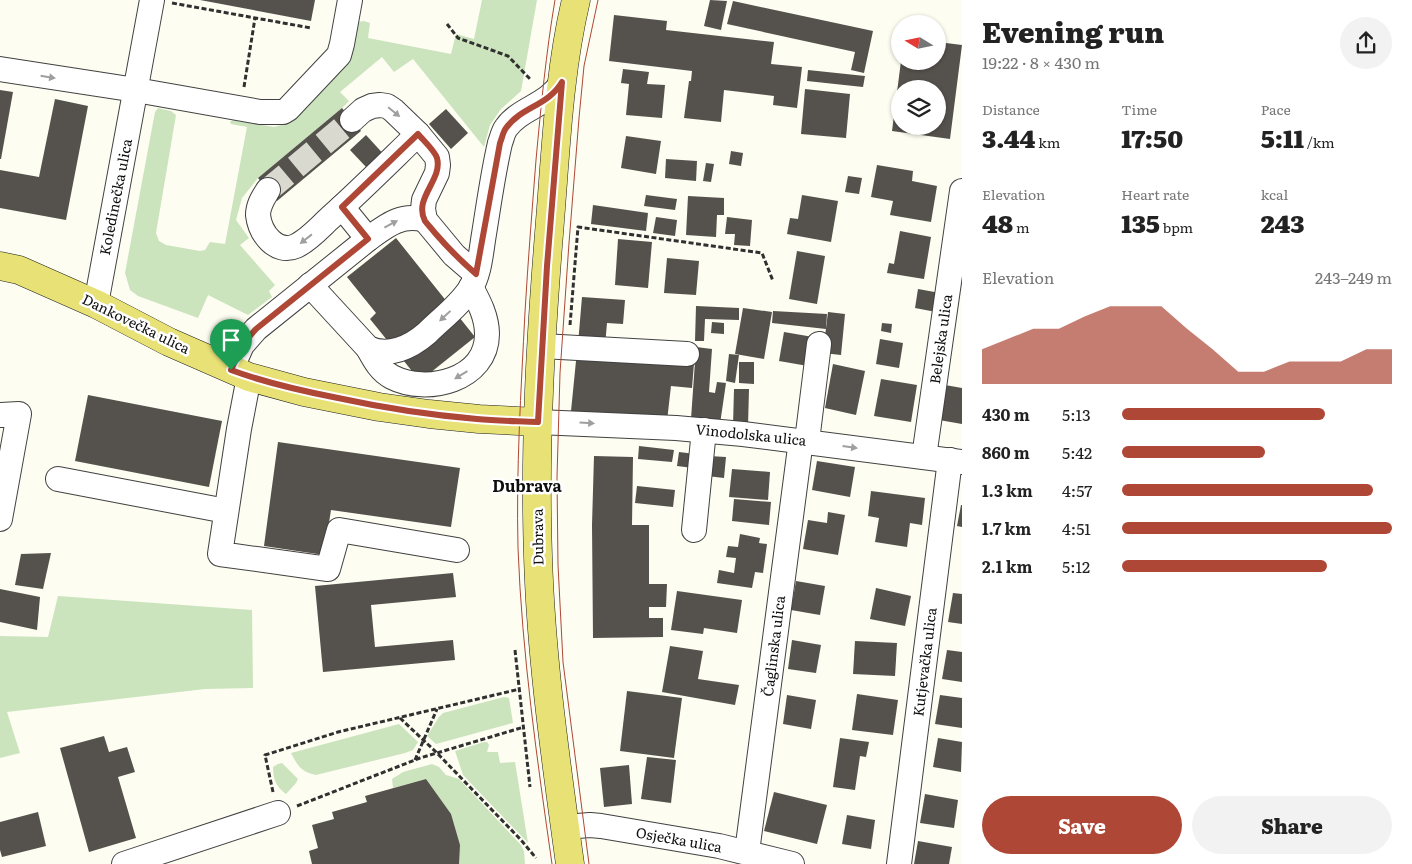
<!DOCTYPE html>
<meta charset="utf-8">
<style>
body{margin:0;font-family:Literata,serif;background:#f2f2f2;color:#222;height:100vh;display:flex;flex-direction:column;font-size:19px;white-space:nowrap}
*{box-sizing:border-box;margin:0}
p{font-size:16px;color:#767676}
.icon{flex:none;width:28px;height:28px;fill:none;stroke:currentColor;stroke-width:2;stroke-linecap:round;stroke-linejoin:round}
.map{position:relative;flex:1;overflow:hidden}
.details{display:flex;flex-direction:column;background:#fff;width:450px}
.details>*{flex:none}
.needle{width:32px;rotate:280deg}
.buttons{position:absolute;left:891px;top:15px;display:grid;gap:10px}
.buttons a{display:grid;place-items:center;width:55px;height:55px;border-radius:50%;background:#fff;box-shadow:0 1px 4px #0004;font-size:25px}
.pin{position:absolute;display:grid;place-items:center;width:42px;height:42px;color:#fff;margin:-51px -21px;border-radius:50% 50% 50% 0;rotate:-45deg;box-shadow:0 0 5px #0007}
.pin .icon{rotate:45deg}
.round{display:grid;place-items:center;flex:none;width:52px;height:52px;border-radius:26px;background:#f2f2f2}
.overview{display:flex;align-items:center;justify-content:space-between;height:85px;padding:0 20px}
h1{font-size:28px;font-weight:800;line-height:38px}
.figures{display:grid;grid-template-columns:repeat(3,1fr);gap:8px;height:85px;padding:5px 20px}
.figures div{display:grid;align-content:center}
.figures b{font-size:25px;font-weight:800}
.figures small{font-size:14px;font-weight:400}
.figures p{font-size:14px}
.chart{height:140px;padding:10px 20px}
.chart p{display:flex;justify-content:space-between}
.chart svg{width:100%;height:90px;margin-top:5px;fill:#ae4736;opacity:.7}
.cta{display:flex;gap:10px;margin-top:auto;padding:10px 20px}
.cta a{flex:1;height:58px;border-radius:30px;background:#ae4736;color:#fff;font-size:20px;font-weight:800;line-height:58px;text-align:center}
.cta a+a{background:#f2f2f2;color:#222}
ul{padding:0 20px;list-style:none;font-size:16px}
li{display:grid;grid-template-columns:80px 60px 1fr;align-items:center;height:38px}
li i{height:12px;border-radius:6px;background:#ae4736}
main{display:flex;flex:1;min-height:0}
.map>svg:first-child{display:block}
</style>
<main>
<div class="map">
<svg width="962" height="864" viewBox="0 0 962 864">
<rect width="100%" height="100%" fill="#fdfdf1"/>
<g fill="#cbe4be">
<path d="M482,0H537L521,91L501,109L490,125L484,147L413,59L394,72L382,57L340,92L349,101L342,108L258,178L242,198L236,220L249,238L240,245L275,285L269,291L272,297L248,315L208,295L198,318L138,296L130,290L125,273L155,112L158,108L171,111L176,115L156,233L159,241L166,245L200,251L205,250L210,242L225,244L247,127L231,124L230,122L233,120L274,127L285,124L336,72L357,22L364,21L370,23L368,38L451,54L456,34L474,39Z"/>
<path d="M58,596L252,610L253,688L205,689L7,712L20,753L0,758V636L48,637Z"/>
<path d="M504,697L509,698L513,723L436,744L427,736L439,717L443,713Z"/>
<path d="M399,724L418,742L413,750L405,753L316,775C301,772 298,766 291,753Z"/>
<path d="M484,742H487L489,745L487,752H498L500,763L515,762L528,843L463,775L455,751Z"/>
<path d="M282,763L298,779L296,783L286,794C276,787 273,779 273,767L278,764Z"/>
<path d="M432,764L439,767L446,775L459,779L521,845L524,851L525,864H459L426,779L393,788L392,779L403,772Z"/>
</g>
<g fill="#55514c" fill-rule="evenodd">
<path d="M200,0H315L311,21Z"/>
<path d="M710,0L727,1L721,30L704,26Z"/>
<path d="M733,1L873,31L864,73L851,70L855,52L727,24Z"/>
<path d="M614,15L667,21L666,30L774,42L771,64L802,67L797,108L773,105L774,96L724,90L721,122L684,118L689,81H691L692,71L609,61Z"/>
<path d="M938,42L962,45L950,139L892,131L901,61H938ZM900,89H938V126H900Z"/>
<path d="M623,69L649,72L647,84L665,85L662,118L626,115L629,84L621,83Z"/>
<path d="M808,70L865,76L863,87L807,81Z"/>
<path d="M805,89L850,94L846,138L801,134Z"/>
<path d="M0,90L13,92L1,159H0Z"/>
<path d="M55,99L88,106L66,220L0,208V170L39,177Z"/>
<path d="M342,108L361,131L277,201L258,178Z"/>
<path d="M446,109L468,133L451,149L429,124Z"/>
<path d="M366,135L398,170L382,184L350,150Z"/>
<path d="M626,136L661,141L656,174L621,168Z"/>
<path d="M731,151L743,153L741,166L729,164Z"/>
<path d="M666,159L697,161L696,181L665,178Z"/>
<path d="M706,163L714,164L711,182L703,181Z"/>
<path d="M877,165L913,171L912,181L937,186L931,222L890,215L893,201L871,197Z"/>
<path d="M848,176L862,178L859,194L845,192Z"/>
<path d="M646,195L677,199L675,210L644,206Z"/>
<path d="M802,195L838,201L831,242L787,234L790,218L798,219Z"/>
<path d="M688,196L724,198V215H717L716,237L686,235Z"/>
<path d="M593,205L648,213L646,231L591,224Z"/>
<path d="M656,217L677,220L675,236L653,233Z"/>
<path d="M727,217L752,220L750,246L734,245L735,234H725Z"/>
<path d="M900,231L931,237L924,279L887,273L889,263L894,264Z"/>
<path d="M396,238L475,337L420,381L370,319L376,313L347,277Z"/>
<path d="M618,239L652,242L648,288L615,285Z"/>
<path d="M797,251L825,256L817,304L789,299Z"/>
<path d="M667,258L699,261L696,295L664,293Z"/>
<path d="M918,289L940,293L936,312L915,308Z"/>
<path d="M582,297L625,300L623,324L607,323L605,346L578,344Z"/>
<path d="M696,306L739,308V320L705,319L704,341H695Z"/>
<path d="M743,308L772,312L764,359L735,354Z"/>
<path d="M773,311L827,314L826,329L772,323Z"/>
<path d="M828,312L845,314L841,355L823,353Z"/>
<path d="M712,322L724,323V334L711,333Z"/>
<path d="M882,323L892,324L891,333L881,331Z"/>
<path d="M784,332L813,337L808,366L779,361Z"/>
<path d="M880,339L903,343L899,368L876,364Z"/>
<path d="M696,347L712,349L709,392L715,393L717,382L726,383L720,424L691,419Z"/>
<path d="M577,351L694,363L692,388L671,386L667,421L571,411Z"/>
<path d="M729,354L739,355L735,383L726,381Z"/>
<path d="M739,362H754V384L739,383Z"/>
<path d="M833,364L865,371L856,415L825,408Z"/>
<path d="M881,379L917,385L911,422L874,416Z"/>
<path d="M945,385L962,388V424L939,420Z"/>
<path d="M734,389H749L748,426H733Z"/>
<path d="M88,395L222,421L209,487L75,461Z"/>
<path d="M278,442L460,468L451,527L331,510L324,555L264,546Z"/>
<path d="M639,446L674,450L672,462L638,459Z"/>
<path d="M679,452L695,454L693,468L677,466Z"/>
<path d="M594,456L633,457L632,525H649V584H667L666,607H649V618H663V637L593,638L592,525Z"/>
<path d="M709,456L726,457L724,478L707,476Z"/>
<path d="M817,461L855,467L850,497L812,490Z"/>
<path d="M732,469L770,472L768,500L729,497Z"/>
<path d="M637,486L675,490L673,507L635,503Z"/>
<path d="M871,491L925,498L922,525L910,523L907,547L875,542L879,518L868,516Z"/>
<path d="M734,499L771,502L769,525L732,521Z"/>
<path d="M961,505H962V527L957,526Z"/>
<path d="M828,512L845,515L838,555L803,549L808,520L827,523Z"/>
<path d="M740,534L760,538L759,543L767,544L763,573L755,572L752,588L717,583L719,570L734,573L736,558L726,557L728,546L738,547Z"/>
<path d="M51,553L43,589L15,585L21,554Z"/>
<path d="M453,573L456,597L371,605L375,647L453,640L455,660L323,672L315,586Z"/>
<path d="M796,581L825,586L820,615L791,610Z"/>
<path d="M876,588L911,596L905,626L870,619Z"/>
<path d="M0,589L40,597L37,630L0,622Z"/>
<path d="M677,591L742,600L737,633L704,628L703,634L671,630Z"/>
<path d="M953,593L962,594V624L948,622Z"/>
<path d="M792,640L821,645L816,673L788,669Z"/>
<path d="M855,641L897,643L895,676L853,674Z"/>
<path d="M670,646L703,651L698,679L739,685L735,705L662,692Z"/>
<path d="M947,650L962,652V682L942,679Z"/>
<path d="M627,691L682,698L674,758L620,751Z"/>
<path d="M857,694L898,700L893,735L852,730Z"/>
<path d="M787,695L816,700L811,729L783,724Z"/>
<path d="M940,695L962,698V728L935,724Z"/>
<path d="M104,736L109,752L127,747L135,772L118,777L136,838L89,852L60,748Z"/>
<path d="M840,738L869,742L866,757L860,756L855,790L833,787Z"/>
<path d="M938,738L962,742L961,772L933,767Z"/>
<path d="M647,757L676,760L671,803L641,799Z"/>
<path d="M629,765L632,804L604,807L600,768Z"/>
<path d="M426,779L451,814L460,845L459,864H312L309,851L318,848L312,825L334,819L332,812L367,802L365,796Z"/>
<path d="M774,792L827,805L817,844L764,831Z"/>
<path d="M925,794L958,800L954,828L920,823Z"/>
<path d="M38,812L46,846L2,857L0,850V822Z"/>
<path d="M847,815L875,820L871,849L842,844Z"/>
<path d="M918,841L952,847L949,864H914Z"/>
</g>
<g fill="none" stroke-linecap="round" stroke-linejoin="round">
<path stroke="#d9d9cf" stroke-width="24" stroke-dasharray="24 12" stroke-linecap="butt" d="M268,190L352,120"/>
<g stroke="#414141" stroke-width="26">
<g id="minor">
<path d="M0,69L136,90L260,112H283L288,109L339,55L342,44L350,0"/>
<path d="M352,120L363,110L372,106L380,105L387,106L393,110L418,134L437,157L438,165L437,173L424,200L423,209L425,220L454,255L476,274"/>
<path d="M268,190C263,198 258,205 258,215C260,233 276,255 296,246C309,240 321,226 331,217C361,190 389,162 418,134"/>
<path d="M342,207L368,239"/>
<path d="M310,285L368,348C388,358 411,347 427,333C441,319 459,306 470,289C480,274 481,251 484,234C489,203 493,173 500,143C502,138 503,132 506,128C521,107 548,106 562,82"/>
<path d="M96,304L152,0"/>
<path d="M542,346L687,354"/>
<path d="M368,348C374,359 380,371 392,377C427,395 487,380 487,334C487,317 479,302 471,287"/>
<path d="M231,370L242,345L256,329L368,239C386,226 401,213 425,220"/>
<path d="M249,377L239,429L220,554L328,569L339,530L457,550"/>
<path d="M0,415L19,414L0,519"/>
<path d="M538,422L676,428L743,434L962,462"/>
<path d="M807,441L819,344"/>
<path d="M924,457L962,191"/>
<path d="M58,479L226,511"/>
<path d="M694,530L704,430"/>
<path d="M565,827L590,825L601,826L719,846L792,864"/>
<path d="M747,852L801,440"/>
<path d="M124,864L278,813"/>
<path d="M899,864L950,460"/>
</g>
</g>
<g stroke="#1f1f1f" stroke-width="29">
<g id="major">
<path d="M0,266L19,270L96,304L169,342L249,377L304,392L379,407L429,414L479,419L538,422"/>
<path d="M570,864C556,762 541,659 538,556C534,444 541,332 550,221C556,147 559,72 576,0"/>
</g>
</g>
<g stroke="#303030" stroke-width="3" stroke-dasharray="5 2.5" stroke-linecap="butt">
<path d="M172,3L311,28"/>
<path d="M447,24L458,38L508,56L531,80"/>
<path d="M244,87L255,18"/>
<path d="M570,325L578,227L762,253L773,281"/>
<path d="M515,650L530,787"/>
<path d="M400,718L437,753L521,840L536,858"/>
<path d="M415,760L437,709"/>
<path d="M273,792L265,755L338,732L520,689"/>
<path d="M297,806L420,758L524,727"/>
</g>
<use href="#minor" stroke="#fff" stroke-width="24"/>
<use href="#major" stroke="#e8e276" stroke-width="28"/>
<g stroke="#ae4736" stroke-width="1">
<path d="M552,864C537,759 522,654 518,548C516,469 521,391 525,312C528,261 532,211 536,160C541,106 546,53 555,0"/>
<path d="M589,864L563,662L558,565L557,477L560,373L569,243L579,118L584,66L598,0"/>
</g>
</g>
<defs><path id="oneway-solid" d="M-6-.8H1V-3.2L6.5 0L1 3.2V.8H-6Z" transform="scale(1.25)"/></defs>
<g fill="#9f9f9f">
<use href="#oneway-solid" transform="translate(48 77) rotate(9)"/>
<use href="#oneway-solid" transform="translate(394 112) rotate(39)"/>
<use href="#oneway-solid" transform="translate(391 224) rotate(-28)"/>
<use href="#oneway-solid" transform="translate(306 239) rotate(142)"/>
<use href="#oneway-solid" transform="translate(445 316) rotate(137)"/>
<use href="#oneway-solid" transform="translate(461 375) rotate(149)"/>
<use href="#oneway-solid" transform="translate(587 423) rotate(3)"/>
<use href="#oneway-solid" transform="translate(850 447) rotate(8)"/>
</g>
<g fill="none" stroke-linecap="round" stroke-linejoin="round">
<g stroke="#fff" stroke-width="10">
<path id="route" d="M562,82L547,266L538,422C518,421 497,421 477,419C430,415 384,408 338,398C302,391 266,383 231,370L242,345L256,329L368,239L342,207L418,134C423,140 435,151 437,158C443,180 413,198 425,221C428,225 432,229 435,233C448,248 461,261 476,274L500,143C502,138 503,132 506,128C521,107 548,106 562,82Z"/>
</g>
<use href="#route" stroke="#ae4736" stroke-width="6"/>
</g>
<g text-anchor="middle" stroke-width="5" stroke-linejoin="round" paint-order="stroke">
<g font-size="14" fill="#0e0e0e" stroke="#fff">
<text transform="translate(116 197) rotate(-79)" y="5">Koledinečka ulica</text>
<text transform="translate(136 324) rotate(26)" y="5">Dankovečka ulica</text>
<text transform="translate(941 339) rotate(-82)" y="5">Belejska ulica</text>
<text transform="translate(751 435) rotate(6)" y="5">Vinodolska ulica</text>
<text transform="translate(538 537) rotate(-91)" y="5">Dubrava</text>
<text transform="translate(774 646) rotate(-83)" y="5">Čaglinska ulica</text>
<text transform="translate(925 662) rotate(-83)" y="5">Kutjevačka ulica</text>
<text transform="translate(679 840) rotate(10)" y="5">Osječka ulica</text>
</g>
<g font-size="16" font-weight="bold" fill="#0e0e0e" stroke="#fff">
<text x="527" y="492">Dubrava</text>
</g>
</g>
</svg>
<div class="buttons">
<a><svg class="needle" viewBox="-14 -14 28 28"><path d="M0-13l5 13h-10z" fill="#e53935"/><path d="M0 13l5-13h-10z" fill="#767676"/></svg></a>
<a><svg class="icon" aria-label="layers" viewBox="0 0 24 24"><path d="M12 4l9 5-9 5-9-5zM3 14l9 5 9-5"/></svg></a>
</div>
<div class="pin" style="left:231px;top:370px;background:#1e9e55"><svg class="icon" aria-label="arrive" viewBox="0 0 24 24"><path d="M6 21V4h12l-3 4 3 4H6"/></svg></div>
</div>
<section class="details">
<div class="overview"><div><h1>Evening run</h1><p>19:22 · 8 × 430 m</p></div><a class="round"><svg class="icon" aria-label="share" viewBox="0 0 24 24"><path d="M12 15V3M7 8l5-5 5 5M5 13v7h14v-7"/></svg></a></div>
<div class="figures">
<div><p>Distance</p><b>3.44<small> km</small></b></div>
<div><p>Time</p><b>17:50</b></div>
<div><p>Pace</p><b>5:11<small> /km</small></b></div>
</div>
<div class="figures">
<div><p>Elevation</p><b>48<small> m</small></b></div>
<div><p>Heart rate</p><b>135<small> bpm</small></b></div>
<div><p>kcal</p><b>243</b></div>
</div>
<div class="chart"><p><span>Elevation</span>243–249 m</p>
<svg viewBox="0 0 160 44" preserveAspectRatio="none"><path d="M0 44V27L10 22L20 17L30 17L40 11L50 6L60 6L70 6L80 17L90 27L100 38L110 38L120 33L130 33L140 33L150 27L160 27V44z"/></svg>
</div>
<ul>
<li><b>430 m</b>5:13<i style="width:75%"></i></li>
<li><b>860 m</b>5:42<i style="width:53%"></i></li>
<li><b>1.3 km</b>4:57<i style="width:93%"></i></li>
<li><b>1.7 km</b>4:51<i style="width:100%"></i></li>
<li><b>2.1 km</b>5:12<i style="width:76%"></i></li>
</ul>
<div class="cta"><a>Save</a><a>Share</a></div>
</section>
</main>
